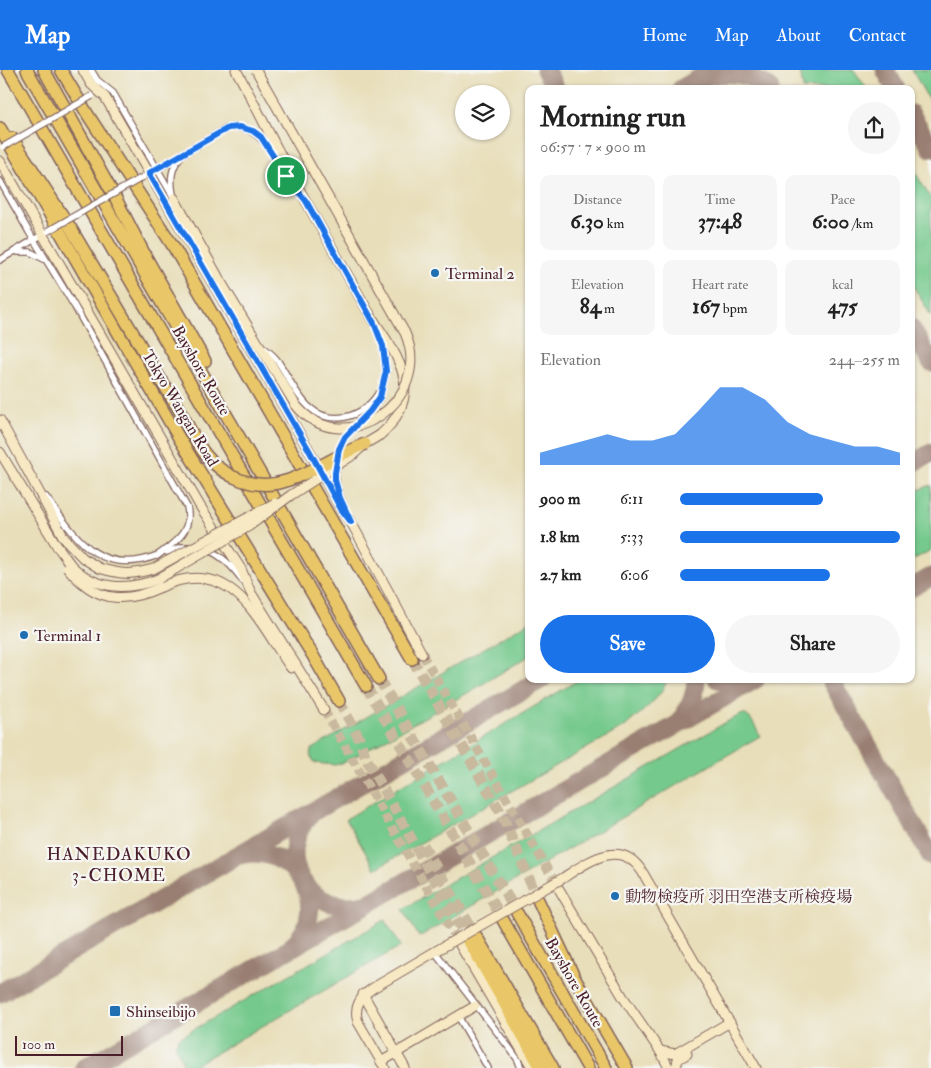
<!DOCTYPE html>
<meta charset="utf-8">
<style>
body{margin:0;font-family:"IM FELL Double Pica","Noto Serif JP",serif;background:#f6f6f6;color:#222;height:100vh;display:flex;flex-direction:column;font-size:19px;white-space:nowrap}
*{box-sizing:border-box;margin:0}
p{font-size:16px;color:#767676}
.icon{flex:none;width:28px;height:28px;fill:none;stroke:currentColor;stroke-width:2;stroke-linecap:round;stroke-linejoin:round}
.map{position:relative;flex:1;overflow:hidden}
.panel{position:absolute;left:525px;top:15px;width:390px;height:598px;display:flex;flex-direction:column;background:#fff;border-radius:10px;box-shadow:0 1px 4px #0004}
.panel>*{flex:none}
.fabs{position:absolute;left:455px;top:15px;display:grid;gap:10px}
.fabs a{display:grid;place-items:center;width:55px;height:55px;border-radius:50%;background:#fff;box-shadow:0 1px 4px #0004;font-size:25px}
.scale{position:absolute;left:15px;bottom:12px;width:108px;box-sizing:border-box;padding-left:5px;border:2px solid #4a1f2b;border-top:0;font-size:14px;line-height:18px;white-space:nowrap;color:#4a1f2b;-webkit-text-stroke:4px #f6f6f2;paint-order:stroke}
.pin{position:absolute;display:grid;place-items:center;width:42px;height:42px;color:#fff;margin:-21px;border:2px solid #fff;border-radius:50%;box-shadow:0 1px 5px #0007}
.round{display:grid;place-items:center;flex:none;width:52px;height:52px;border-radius:26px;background:#f6f6f6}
.summary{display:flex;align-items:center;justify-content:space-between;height:85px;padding:0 15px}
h1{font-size:28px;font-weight:800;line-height:38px}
.metrics{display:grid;grid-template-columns:repeat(3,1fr);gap:8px;height:85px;padding:5px 15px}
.metrics div{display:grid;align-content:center;border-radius:10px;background:#f6f6f6;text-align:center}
.metrics b{font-size:21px;font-weight:800}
.metrics small{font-size:14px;font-weight:400}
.metrics p{font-size:14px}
.chart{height:140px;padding:10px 15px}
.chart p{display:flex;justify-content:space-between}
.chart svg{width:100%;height:90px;margin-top:5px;fill:#1a73e8;opacity:.7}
.action{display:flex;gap:10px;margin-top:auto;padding:10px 15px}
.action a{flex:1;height:58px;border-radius:30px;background:#1a73e8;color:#fff;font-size:20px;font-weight:800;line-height:58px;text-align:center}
.action a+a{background:#f6f6f6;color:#222}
ul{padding:0 15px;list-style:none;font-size:16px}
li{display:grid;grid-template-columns:80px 60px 1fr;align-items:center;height:38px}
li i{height:12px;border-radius:6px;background:#1a73e8}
header{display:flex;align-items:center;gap:30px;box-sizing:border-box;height:70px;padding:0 25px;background:#1a73e8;color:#fff}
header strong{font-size:24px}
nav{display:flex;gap:28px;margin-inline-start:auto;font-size:18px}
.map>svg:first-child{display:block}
</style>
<header>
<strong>Map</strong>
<nav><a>Home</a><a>Map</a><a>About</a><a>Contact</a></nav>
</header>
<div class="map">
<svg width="931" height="998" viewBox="0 0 931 998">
<rect width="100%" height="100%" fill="#f6f6f2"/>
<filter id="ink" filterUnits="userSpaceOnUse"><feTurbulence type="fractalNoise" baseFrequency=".02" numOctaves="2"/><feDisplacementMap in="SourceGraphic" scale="10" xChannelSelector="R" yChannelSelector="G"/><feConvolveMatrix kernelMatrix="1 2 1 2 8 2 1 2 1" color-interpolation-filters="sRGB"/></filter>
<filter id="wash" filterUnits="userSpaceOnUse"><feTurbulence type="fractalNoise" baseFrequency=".0096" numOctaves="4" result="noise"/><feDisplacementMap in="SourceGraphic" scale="20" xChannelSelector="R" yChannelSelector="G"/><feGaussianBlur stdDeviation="1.12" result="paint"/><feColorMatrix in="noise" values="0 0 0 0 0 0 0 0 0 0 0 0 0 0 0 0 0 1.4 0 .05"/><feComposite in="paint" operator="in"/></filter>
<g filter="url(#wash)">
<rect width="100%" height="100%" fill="#e8deb9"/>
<g fill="#74c98c" stroke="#5f745c">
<path d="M800,0H854L867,19H803Z"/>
<path d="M912,0H931V34Z"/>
<path d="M911,95L931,129V246L911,212Z"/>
<path d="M931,415V480L911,491V423Z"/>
<path d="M529,552V586L471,621L345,692L335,695L315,693L310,685L312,679Z"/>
<path d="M580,609H667C663,628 639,643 626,656L375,799L346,749Z"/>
<path d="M743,644C752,646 756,659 760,666L419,867L403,839L730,650Z"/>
<path d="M385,850L401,876L190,998H185L175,975L179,968Z"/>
</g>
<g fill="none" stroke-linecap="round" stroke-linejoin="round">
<g stroke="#997e72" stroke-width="19">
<path d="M545,0L556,19"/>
<path d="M885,0L896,19"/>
<path d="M700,8C724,0 750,2 770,19"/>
<path d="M681,19L710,2"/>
<path d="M911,44L931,78"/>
<path d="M911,258L931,292"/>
<path d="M911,394L931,383"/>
<path d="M911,518L931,507"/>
<path d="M717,609L733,612L749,611"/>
<path d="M830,609L931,786"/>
<path d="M680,651C690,638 696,625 696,609"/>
<path d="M310,745C271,787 309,847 364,834"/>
<path d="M240,785C293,772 334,836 293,875"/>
<path d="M0,923L542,609"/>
<path d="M84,998L756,609"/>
</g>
</g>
</g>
<g filter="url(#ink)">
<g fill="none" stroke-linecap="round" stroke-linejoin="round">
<g stroke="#c8b89d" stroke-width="9" stroke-dasharray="9 4.5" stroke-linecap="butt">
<path d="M422,584L559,819"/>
<path d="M324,640L460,875"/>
</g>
<g stroke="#c8b89d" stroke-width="11" stroke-dasharray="11 5.5" stroke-linecap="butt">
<path d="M412,589L501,743L538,830"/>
<path d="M379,609L517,843"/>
<path d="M366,616L503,850"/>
<path d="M339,631L358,666L366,688L468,870"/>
<path d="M423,775L476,866"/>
</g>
<g stroke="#81625d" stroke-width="8">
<g id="street">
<path d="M91,0L97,10L113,23L174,128"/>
<path d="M147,105L227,58C264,51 274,93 294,116"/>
<path d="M0,111L29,162L75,237L187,437C193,462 174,473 157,486"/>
<path d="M173,124C170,109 171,98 181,86"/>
<path d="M18,182H30L44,189"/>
<path d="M0,190L45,163"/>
<path d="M263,277C268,281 273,285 277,290C295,316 306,354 345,347C360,344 370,336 378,324"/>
<path d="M338,385L339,379L345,367L370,341L380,327L386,301L383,276L377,260"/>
<path d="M336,394C334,410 338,422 344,436"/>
<path d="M46,427C76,468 100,508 158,485"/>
<path d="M208,480C223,486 234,498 243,511"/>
<path d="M167,482L182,477H191"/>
<path d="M435,882L511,980L518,990L521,998"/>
<path d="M458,946L488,998"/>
</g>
</g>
<g stroke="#81625d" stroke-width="11">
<g id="secondary">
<path d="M83,0L91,14L105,27L309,380L341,439L351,452L422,584"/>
<path d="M236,0C251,26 264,54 278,80C306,133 336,184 365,236C379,262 403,286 405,316C405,336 394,353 380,365"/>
<path d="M0,91L200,436L241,499L251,523L324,640"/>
<path d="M174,128L221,212L295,334"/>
<path d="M0,350L64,468L83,488L99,498"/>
<path d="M0,382L57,476"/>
<path d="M161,517C233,484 257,550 291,598"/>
<path d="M563,808C589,791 621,767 643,803L756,998"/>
<path d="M559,819L623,927L660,981L669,998"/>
<path d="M460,875L522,981L533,998"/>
<path d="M363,924L405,998"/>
<path d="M660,981L675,984L730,952"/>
<path d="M381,992L475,936"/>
<path d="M385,998L358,952C353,936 361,926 373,918L448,874"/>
<path d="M676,998L678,989L687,984"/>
</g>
</g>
<g stroke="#81625d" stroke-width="14">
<g id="highway">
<path d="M8,0L366,616"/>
<path d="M27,0L379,609"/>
<path d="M44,0L116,129L147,189L205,291"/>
<path d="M61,0L88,45L173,176L412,589"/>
<path d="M0,58L179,368L312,584L339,631"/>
<path d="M12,68L70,157L139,273"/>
<path d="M538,830L575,909L627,998"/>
<path d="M517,843L606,998"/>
<path d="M503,850L588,998"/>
<path d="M476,866L553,998"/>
<path d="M468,870L541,998"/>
</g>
</g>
<use href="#street" stroke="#fff" stroke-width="5.5"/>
<use href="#secondary" stroke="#f6e9c3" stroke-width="9"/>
<use href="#highway" stroke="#e9c769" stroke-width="11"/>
<g stroke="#81625d" stroke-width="8" stroke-linecap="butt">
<g id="street-bridge">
<path d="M3,77L92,26"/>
<path d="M48,161L143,107"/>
</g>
</g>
<g stroke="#81625d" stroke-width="11" stroke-linecap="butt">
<g id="secondary-bridge">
<path d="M256,0L405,263C435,331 342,394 295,334"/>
<path d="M57,476C62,482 66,489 71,495C95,520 127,521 158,509L249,456L291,425L353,385L365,374L380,365"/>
<path d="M67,497C94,531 122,535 161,517"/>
<path d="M99,498C122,505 131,505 153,499L275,433"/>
<path d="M448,874L563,808"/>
</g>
</g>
<g stroke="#81625d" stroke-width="14" stroke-linecap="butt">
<path id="highway-bridge" d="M139,273C152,296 166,318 180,341C188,355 195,371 205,384C224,408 256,421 286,411C314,402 338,384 365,374"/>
</g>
<use href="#street-bridge" stroke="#fff" stroke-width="5.5"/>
<use href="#secondary-bridge" stroke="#f6e9c3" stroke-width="9"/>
<use href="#highway-bridge" stroke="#e9c769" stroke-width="11"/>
</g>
</g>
<g fill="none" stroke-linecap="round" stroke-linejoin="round" filter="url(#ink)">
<g stroke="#fff" stroke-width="10">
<path id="route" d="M240,57L253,61L261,67L286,106L306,131L374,253L383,276L386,301L380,327L370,341L345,367L339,379L335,403V410L340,428L351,452L341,439L309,380L149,103L228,58Z"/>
</g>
<use href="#route" stroke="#1a73e8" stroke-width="6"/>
</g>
<g fill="#1f6fb2" stroke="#f6f6f2" stroke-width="2">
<circle cx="435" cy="203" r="5"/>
<circle cx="24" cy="565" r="5"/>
<circle cx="615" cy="826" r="5"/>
<rect x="109" y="935" width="12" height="12" rx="2.5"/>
</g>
<g text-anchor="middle" stroke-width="4.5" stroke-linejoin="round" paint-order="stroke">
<g font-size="16" fill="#4a1f2b" stroke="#f6f6f2" text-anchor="start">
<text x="445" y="209">Terminal 2</text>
<text x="34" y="571">Terminal 1</text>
<text x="625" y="832">動物検疫所 羽田空港支所検疫場</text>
<text x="126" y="947">Shinseibijo</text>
</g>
<g font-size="16" fill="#4a1f2b" stroke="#f6f6f2">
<text transform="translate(202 300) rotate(60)" y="6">Bayshore Route</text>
<text transform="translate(181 338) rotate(59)" y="6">Tokyo Wangan Road</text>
<text transform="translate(575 912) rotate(60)" y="6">Bayshore Route</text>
</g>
<g font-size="18" letter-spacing="1" fill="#4a1f2b" stroke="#f6f6f2">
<text x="119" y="790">HANEDAKUKO<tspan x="119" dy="21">3-CHOME</tspan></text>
</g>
</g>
</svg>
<div class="fabs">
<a><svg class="icon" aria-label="layers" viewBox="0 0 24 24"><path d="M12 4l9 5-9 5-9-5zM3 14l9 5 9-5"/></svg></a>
</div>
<div class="scale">100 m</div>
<div class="pin" style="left:286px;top:106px;background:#1e9e55"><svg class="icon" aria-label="arrive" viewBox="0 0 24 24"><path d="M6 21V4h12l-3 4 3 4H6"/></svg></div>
<section class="panel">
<div class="summary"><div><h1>Morning run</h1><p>06:57 · 7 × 900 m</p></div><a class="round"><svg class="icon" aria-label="share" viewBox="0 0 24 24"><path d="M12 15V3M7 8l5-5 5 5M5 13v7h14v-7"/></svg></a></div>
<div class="metrics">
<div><p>Distance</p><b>6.30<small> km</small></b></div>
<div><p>Time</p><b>37:48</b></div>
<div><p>Pace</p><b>6:00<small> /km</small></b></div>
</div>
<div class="metrics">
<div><p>Elevation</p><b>84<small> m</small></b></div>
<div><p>Heart rate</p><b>167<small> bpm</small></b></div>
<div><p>kcal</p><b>475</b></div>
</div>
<div class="chart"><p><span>Elevation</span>244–255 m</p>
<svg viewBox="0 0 160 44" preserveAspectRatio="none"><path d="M0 44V38L10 35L20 32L30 29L40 32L50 32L60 29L70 18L80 6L90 6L100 12L110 23L120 29L130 32L140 35L150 35L160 38V44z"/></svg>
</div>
<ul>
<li><b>900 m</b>6:11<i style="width:65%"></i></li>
<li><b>1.8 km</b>5:33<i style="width:100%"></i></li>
<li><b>2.7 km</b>6:06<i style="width:68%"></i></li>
</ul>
<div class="action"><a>Save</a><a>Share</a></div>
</section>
</div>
